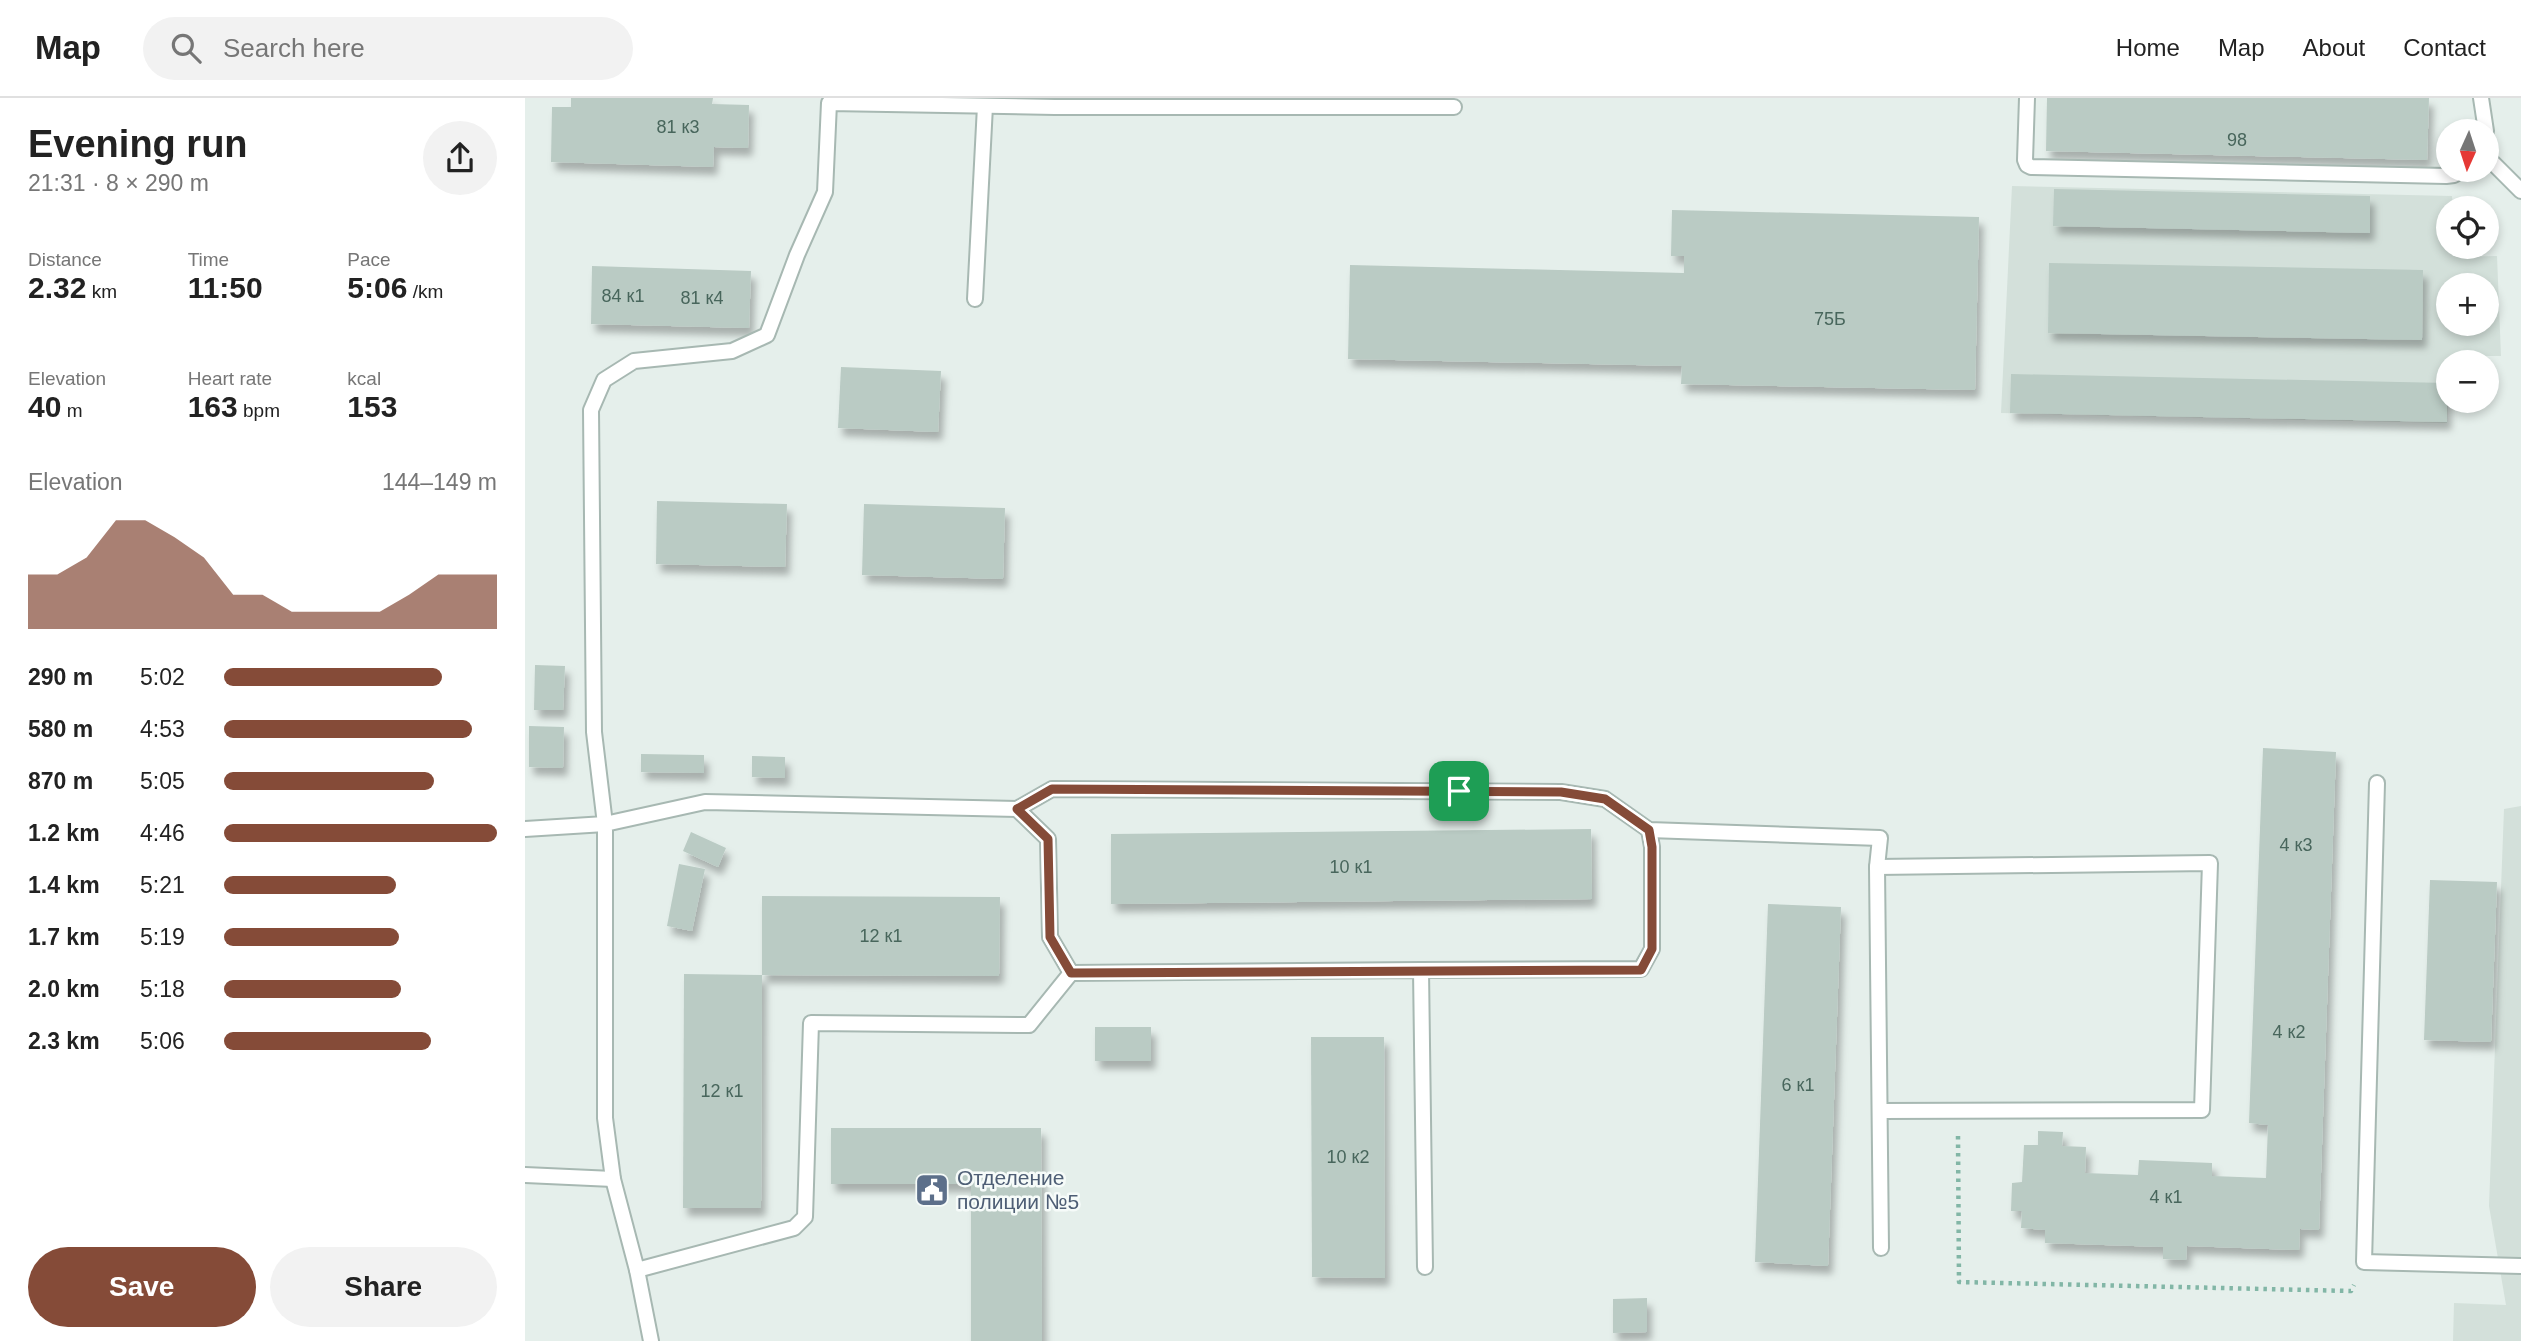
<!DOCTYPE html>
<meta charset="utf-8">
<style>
body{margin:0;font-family:Arial,sans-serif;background:#f2f2f2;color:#222;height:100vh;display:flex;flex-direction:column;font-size:26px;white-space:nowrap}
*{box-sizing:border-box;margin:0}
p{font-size:23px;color:#767676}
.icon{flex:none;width:38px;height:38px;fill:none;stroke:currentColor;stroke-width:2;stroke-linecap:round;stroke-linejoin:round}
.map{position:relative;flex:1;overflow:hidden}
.drawer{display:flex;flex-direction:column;background:#fff;width:525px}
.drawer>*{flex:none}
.needle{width:46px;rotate:183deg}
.buttons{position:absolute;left:1911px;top:21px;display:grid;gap:14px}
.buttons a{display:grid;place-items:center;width:63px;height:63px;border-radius:50%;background:#fff;box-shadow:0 4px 10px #0003;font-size:35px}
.pin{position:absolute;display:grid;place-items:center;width:60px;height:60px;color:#fff;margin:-30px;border-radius:14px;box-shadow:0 4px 10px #0006}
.round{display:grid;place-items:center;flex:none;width:74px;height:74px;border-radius:37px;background:#f2f2f2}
.overview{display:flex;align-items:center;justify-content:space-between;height:119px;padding:0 28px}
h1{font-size:38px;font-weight:600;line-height:52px}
.metrics{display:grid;grid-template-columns:repeat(3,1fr);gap:10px;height:119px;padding:7px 28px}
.metrics div{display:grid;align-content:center}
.metrics b{font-size:30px;font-weight:600}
.metrics small{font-size:19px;font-weight:400}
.metrics p{font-size:19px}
.chart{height:196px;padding:14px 28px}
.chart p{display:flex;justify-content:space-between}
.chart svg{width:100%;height:126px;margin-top:7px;fill:#854b38;opacity:.7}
.cta{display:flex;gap:14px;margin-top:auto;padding:14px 28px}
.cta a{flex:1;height:80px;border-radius:42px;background:#854b38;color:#fff;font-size:28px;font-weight:600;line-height:80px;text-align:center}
.cta a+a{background:#f2f2f2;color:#222}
ul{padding:0 28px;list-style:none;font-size:23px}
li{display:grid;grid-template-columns:112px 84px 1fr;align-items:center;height:52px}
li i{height:18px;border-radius:9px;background:#854b38}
header{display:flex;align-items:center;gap:42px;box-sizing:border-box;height:98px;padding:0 35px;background:#fff;border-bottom:2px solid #e0e0e0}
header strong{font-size:33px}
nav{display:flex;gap:38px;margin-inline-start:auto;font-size:24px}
.search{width:490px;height:63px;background:#f2f2f2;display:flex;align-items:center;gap:18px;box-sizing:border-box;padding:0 24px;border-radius:38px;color:#767676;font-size:26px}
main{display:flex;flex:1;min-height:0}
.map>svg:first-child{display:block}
</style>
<header>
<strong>Map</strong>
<div class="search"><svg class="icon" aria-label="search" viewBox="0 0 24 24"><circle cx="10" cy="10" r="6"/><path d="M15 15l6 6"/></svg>Search here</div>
<nav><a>Home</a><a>Map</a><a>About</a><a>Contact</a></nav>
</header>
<main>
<section class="drawer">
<div class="overview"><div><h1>Evening run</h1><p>21:31 · 8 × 290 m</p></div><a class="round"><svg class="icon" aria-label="share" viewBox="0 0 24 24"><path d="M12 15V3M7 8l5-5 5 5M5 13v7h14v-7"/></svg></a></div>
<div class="metrics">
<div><p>Distance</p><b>2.32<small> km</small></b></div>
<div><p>Time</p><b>11:50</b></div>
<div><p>Pace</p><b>5:06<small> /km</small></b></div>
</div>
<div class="metrics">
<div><p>Elevation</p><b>40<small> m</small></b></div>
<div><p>Heart rate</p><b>163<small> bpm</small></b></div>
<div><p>kcal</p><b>153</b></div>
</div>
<div class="chart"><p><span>Elevation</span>144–149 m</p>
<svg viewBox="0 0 160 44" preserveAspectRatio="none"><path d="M0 44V25L10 25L20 19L30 6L40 6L50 12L60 19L70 32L80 32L90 38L100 38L110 38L120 38L130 32L140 25L150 25L160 25V44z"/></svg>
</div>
<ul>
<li><b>290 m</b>5:02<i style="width:80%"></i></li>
<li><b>580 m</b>4:53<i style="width:91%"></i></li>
<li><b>870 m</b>5:05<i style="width:77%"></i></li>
<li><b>1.2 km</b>4:46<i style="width:100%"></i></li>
<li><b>1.4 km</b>5:21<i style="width:63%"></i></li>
<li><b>1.7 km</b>5:19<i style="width:64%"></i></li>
<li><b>2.0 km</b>5:18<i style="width:65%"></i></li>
<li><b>2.3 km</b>5:06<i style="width:76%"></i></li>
</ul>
<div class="cta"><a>Save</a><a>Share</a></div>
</section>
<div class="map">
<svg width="1996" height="1243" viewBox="0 0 1996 1243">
<defs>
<filter id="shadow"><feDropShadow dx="4.5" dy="8" stdDeviation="3.5" flood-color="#0004"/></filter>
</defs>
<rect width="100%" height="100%" fill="#e5efeb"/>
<g fill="#d3e0da" fill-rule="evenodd">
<path d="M1487,88L1927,98L1928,110H1923V149H1931L1932,159L1972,158L1976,258H1925L1922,325L1476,315ZM1923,187H1962V226H1923Z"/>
<path d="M1996,708V1243H1928L1929,1205L1981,1207L1964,1108L1979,711Z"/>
</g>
<g fill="#bacbc4" filter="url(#shadow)">
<path d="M46,0H188L187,6L224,7L223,50L189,49L188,69L26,64L27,9H46Z"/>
<path d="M1522,0H1904L1902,62L1521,53Z"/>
<path d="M1529,91L1845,98V135L1528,128Z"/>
<path d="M1147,112L1454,119L1450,292L1156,286L1157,268L823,261L825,167L1159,175V158H1146Z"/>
<path d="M1524,165L1898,172L1897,242L1523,235Z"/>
<path d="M67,168L226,173L224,230L66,226Z"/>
<path d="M316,269L416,273L413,334L313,330Z"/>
<path d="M1486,276L1922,285V324L1485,315Z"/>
<path d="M132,403L262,406L260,469L131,466Z"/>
<path d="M339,406L480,410L478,481L337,477Z"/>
<path d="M10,567L40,568L38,612H9Z"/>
<path d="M4,628L39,629L38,670L4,669Z"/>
<path d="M1738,650L1811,654L1794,1132L1775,1131L1774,1152L1662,1148L1661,1162L1638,1161V1149L1520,1145V1132L1496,1130L1497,1113H1486L1487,1085L1497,1084L1499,1047H1513V1033L1538,1034L1537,1048L1561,1049L1560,1075L1613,1077L1614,1062L1687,1065V1078L1741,1080L1743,1027L1724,1025Z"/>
<path d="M116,656L179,657V675L116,674Z"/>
<path d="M227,658L260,659V680L227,679Z"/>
<path d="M1066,731L1067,801L586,806V736Z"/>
<path d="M166,734L201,750L193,769L158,753Z"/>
<path d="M154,766L180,771L167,833L142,828Z"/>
<path d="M1905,782L1972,784L1966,944L1899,942Z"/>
<path d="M237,798L475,799L474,878L237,877Z"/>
<path d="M1243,806L1316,809L1303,1168L1230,1164Z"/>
<path d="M159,876L237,877L236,1110H158Z"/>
<rect x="570" y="929" width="56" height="34"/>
<path d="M786,939H859L860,1180L787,1179Z"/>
<path d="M306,1030H516L517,1243H446V1086H306Z"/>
<path d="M1122,1200V1234L1088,1235V1201Z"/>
</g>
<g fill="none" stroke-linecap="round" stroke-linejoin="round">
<g stroke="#a7b8b2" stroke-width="18">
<g id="service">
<path d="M1502,0L1500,62L1502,67L1506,69L1921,78L1929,77L1936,72"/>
<path d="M1956,0L1961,33"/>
<path d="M1962,59L1996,93"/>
<path d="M450,201L460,8"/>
<path d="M1852,685L1839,1164L1996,1168"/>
<path d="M492,711L523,741L525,839L546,875"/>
<path d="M0,731L80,726L69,634L66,312L79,282L109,263L207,253L242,237L272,157L300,94L304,5L530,9H929"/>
<path d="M1352,769L1685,765L1677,1012L1355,1013"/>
<path d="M896,872L1116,871L1127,851V749L1124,732"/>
<path d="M546,875L896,872L900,1169"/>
<path d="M0,1077L88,1081"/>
<path d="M112,1172L269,1130L280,1119L286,925L504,927L546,875"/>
<path d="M126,1243L112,1172L88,1081L80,1020V726L180,704L492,711L527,691L1036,694L1080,701L1124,732L1355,740L1352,769L1356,1150"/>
</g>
</g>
<path stroke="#82b6a6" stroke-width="4.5" stroke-dasharray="3.5 5" stroke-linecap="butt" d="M1433,1038L1434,1184L1826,1193L1829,1187"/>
<use href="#service" stroke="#fff" stroke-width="14"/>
</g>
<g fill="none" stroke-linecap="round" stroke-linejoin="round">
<g stroke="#fff" stroke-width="14">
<path id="route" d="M527,691L1036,694L1080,701L1124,732L1127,749V851L1116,872L546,875L525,839L523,741L492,711Z"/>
</g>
<use href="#route" stroke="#854b38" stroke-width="9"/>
</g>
<defs>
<g id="civic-square" transform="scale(1.75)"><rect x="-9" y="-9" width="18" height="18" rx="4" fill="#5c6f8a" stroke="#f6fbf9"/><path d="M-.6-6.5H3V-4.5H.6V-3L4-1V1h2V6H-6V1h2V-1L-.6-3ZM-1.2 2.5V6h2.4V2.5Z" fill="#fff"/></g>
</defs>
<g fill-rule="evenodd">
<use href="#civic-square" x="407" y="1092"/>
</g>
<g text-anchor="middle" stroke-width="5" stroke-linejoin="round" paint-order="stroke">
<g font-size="18" fill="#48665c">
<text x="153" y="35">81 к3</text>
<text x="1712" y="48">98</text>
<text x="98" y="204">84 к1</text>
<text x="177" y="206">81 к4</text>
<text x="1305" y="227">75Б</text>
<text x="1771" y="753">4 к3</text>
<text x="826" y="775">10 к1</text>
<text x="356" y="844">12 к1</text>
<text x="1764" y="940">4 к2</text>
<text x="1273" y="993">6 к1</text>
<text x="197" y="999">12 к1</text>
<text x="823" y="1065">10 к2</text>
<text x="1641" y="1105">4 к1</text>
</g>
<g font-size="21" fill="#4e5e75" stroke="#f6fbf9" text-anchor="start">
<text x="432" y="1087">Отделение<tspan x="432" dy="24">полиции №5</tspan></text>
</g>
</g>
</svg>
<div class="buttons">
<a><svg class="needle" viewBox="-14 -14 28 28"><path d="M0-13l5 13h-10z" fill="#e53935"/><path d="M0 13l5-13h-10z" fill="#767676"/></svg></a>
<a><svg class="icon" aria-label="locate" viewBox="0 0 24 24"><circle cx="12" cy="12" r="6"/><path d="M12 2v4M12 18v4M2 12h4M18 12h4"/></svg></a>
<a>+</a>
<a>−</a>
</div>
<div class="pin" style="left:934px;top:693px;background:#1e9e55"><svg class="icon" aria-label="arrive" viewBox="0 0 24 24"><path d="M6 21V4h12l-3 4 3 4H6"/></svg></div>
</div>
</main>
